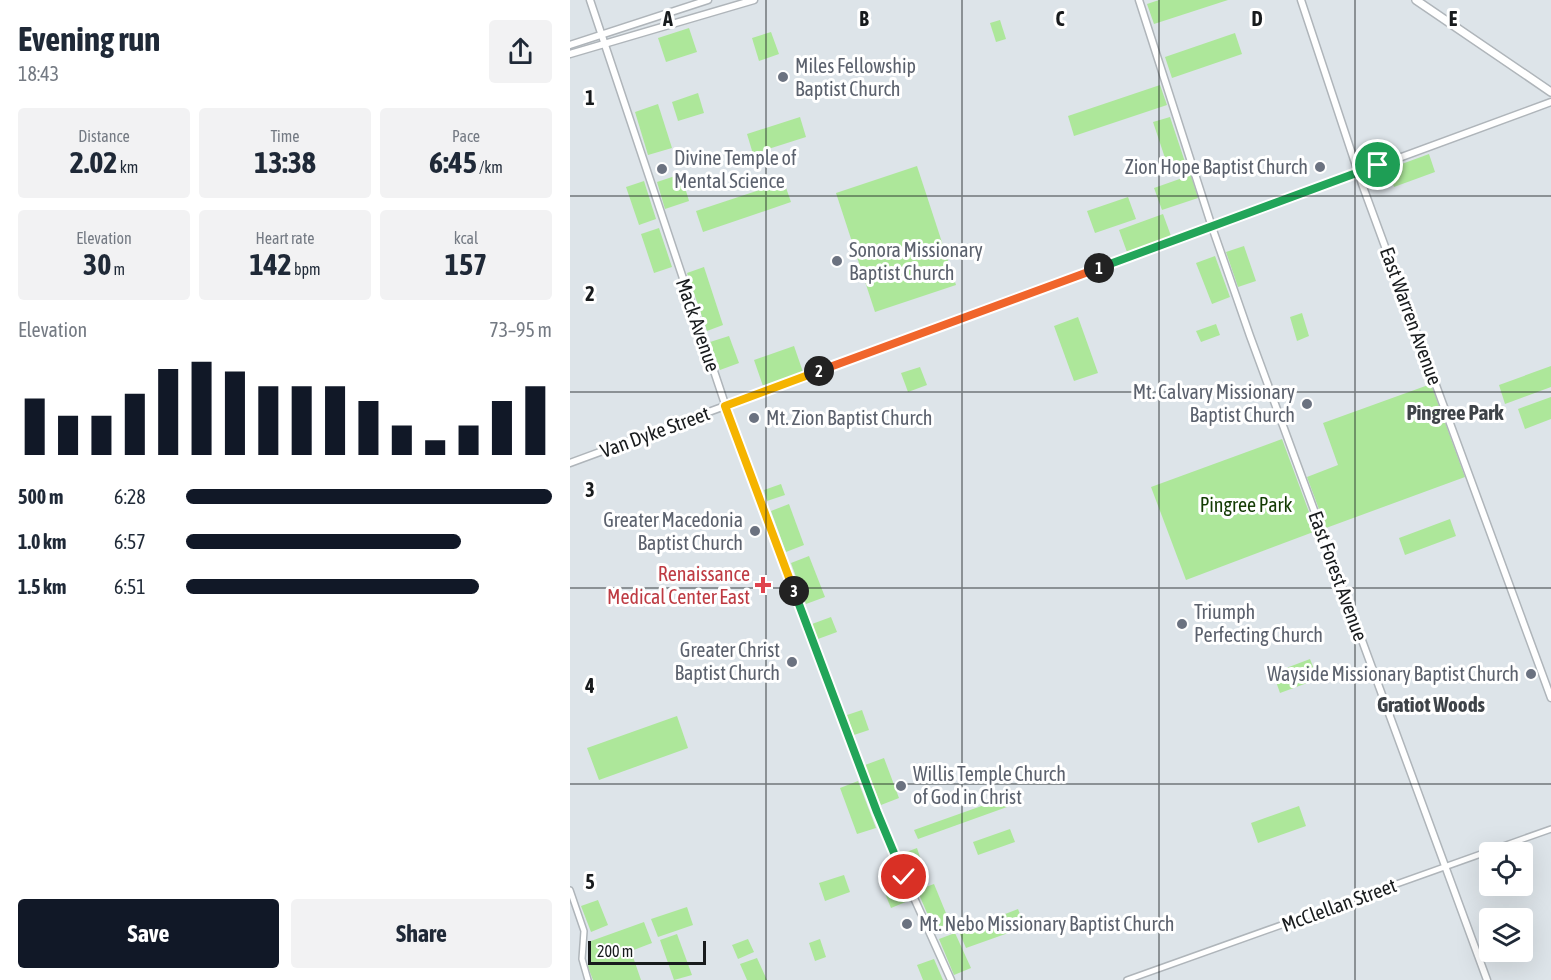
<!DOCTYPE html>
<meta charset="utf-8">
<style>
body{margin:0;font-family:"Asap Condensed",sans-serif;background:#f2f2f3;color:#1f2937;height:100vh;display:flex;flex-direction:column;font-size:22px;white-space:nowrap}
*{box-sizing:border-box;margin:0}
p{font-size:20px;color:#747a83}
.icon{flex:none;width:33px;height:33px;fill:none;stroke:currentColor;stroke-width:2;stroke-linecap:round;stroke-linejoin:round}
.map{position:relative;flex:1;overflow:hidden}
.drawer{display:flex;flex-direction:column;background:#fff;width:570px}
.drawer>*{flex:none}
.fabs{position:absolute;left:909px;top:842px;display:grid;gap:12px}
.fabs a{display:grid;place-items:center;width:54px;height:54px;border-radius:6px;background:#fff;box-shadow:0 6px 24px #0002;font-size:30px}
.scale{position:absolute;left:18px;bottom:15px;width:118px;box-sizing:border-box;padding-left:6px;border:3px solid #181b1d;border-top:0;font-size:16px;line-height:21px;white-space:nowrap;color:#181b1d;-webkit-text-stroke:4px #fff;paint-order:stroke}
.pin{position:absolute;display:grid;place-items:center;width:51px;height:51px;color:#fff;margin:-26px;border:3px solid #fff;border-radius:50%;box-shadow:0 2px 6px #0007}
.km{position:absolute;width:30px;height:30px;margin:-15px;border-radius:50%;background:#222;color:#fff;font-size:16px;line-height:30px;text-align:center}
.round{display:grid;place-items:center;flex:none;width:63px;height:63px;border-radius:6px;background:#f2f2f3}
.headline{display:flex;align-items:center;justify-content:space-between;height:102px;padding:0 18px}
h1{font-size:33px;font-weight:700;line-height:45px}
.metrics{display:grid;grid-template-columns:repeat(3,1fr);gap:9px;height:102px;padding:6px 18px}
.metrics div{display:grid;align-content:center;border-radius:6px;background:#f2f2f3;text-align:center}
.metrics b{font-size:30px;font-weight:700}
.metrics small{font-size:16px;font-weight:400}
.metrics p{font-size:16px}
.chart{height:168px;padding:12px 18px}
.chart p{display:flex;justify-content:space-between}
.chart svg{width:100%;height:108px;margin-top:6px;stroke:#111827;stroke-width:6}
.button{display:flex;gap:12px;margin-top:auto;padding:12px 18px}
.button a{flex:1;height:69px;border-radius:6px;background:#111827;color:#fff;font-size:24px;font-weight:700;line-height:69px;text-align:center}
.button a+a{background:#f2f2f3;color:#1f2937}
ul{padding:0 18px;list-style:none;font-size:20px}
li{display:grid;grid-template-columns:96px 72px 1fr;align-items:center;height:45px}
li i{height:15px;border-radius:8px;background:#111827}
main{display:flex;flex:1;min-height:0}
.map>svg:first-child{display:block}
</style>
<main>
<section class="drawer">
<div class="headline"><div><h1>Evening run</h1><p>18:43</p></div><a class="round"><svg class="icon" aria-label="share" viewBox="0 0 24 24"><path d="M12 15V3M7 8l5-5 5 5M5 13v7h14v-7"/></svg></a></div>
<div class="metrics">
<div><p>Distance</p><b>2.02<small> km</small></b></div>
<div><p>Time</p><b>13:38</b></div>
<div><p>Pace</p><b>6:45<small> /km</small></b></div>
</div>
<div class="metrics">
<div><p>Elevation</p><b>30<small> m</small></b></div>
<div><p>Heart rate</p><b>142<small> bpm</small></b></div>
<div><p>kcal</p><b>157</b></div>
</div>
<div class="chart"><p><span>Elevation</span>73–95 m</p>
<svg viewBox="0 0 160 44" preserveAspectRatio="none"><path d="M5 44V21M15 44V28M25 44V28M35 44V19M45 44V9M55 44V6M65 44V10M75 44V16M85 44V16M95 44V16M105 44V22M115 44V32M125 44V38M135 44V32M145 44V22M155 44V16"/></svg>
</div>
<ul>
<li><b>500 m</b>6:28<i style="width:100%"></i></li>
<li><b>1.0 km</b>6:57<i style="width:75%"></i></li>
<li><b>1.5 km</b>6:51<i style="width:80%"></i></li>
</ul>
<div class="button"><a>Save</a><a>Share</a></div>
</section>
<div class="map">
<svg width="981" height="980" viewBox="0 0 981 980">
<rect width="100%" height="100%" fill="#dde4e9"/>
<g fill="#ade79a">
<path d="M589,0H658L584,24L577,4Z"/>
<path d="M430,20L436,39L426,42L420,23Z"/>
<path d="M119,28L127,52L96,62L88,38Z"/>
<path d="M201,32L209,54L189,61L182,38Z"/>
<path d="M665,33L672,54L602,78L595,57Z"/>
<path d="M590,85L597,105L504,136L498,116Z"/>
<path d="M128,93L134,113L108,121L102,102Z"/>
<path d="M88,104L102,148L78,155L65,112Z"/>
<path d="M230,117L236,137L183,154L177,134Z"/>
<path d="M600,117L616,165L599,170L583,122Z"/>
<path d="M859,154L865,172L824,187L818,169Z"/>
<path d="M347,166L386,285L305,312L266,193Z"/>
<path d="M111,174L119,201L95,209L87,182Z"/>
<path d="M621,175L628,198L592,210L584,188Z"/>
<path d="M74,181L86,219L69,225L56,187Z"/>
<path d="M214,182L221,202L133,232L126,211Z"/>
<path d="M558,197L566,219L525,233L517,211Z"/>
<path d="M593,214L601,236L557,252L549,230Z"/>
<path d="M89,228L102,267L84,273L71,234Z"/>
<path d="M674,246L686,281L668,287L656,252Z"/>
<path d="M645,256L660,297L642,304L626,263Z"/>
<path d="M134,267L153,325L137,331L117,273Z"/>
<path d="M732,313L739,336L727,341L720,317Z"/>
<path d="M508,317L528,373L504,381L484,326Z"/>
<path d="M646,324L650,335L631,342L626,331Z"/>
<path d="M159,336L169,363L150,370L140,342Z"/>
<path d="M224,346L233,372L193,386L184,360Z"/>
<path d="M981,366V387L935,404L929,385Z"/>
<path d="M350,367L357,385L338,392L331,373Z"/>
<path d="M861,384L895,477L756,528L737,477L768,465L753,423Z"/>
<path d="M981,397V419L955,429L948,409Z"/>
<path d="M712,439L746,531L616,580L581,487Z"/>
<path d="M211,484L215,495L197,501L194,490Z"/>
<path d="M219,504L234,545L216,552L201,511Z"/>
<path d="M880,519L886,536L835,555L829,538Z"/>
<path d="M239,556L255,597L236,604L221,563Z"/>
<path d="M261,617L267,632L248,639L242,624Z"/>
<path d="M740,659L748,679L710,693L703,673Z"/>
<path d="M292,710L299,730L284,735L277,715Z"/>
<path d="M107,716L118,748L29,780L17,748Z"/>
<path d="M314,758L329,798L311,805L295,765Z"/>
<path d="M288,781L306,828L287,834L270,788Z"/>
<path d="M434,798L437,807L348,839L344,830Z"/>
<path d="M729,806L736,826L688,843L681,823Z"/>
<path d="M440,829L445,842L408,855L403,842Z"/>
<path d="M347,848L351,860L336,865L331,854Z"/>
<path d="M274,875L280,892L255,901L249,883Z"/>
<path d="M364,884L380,923L364,929L347,890Z"/>
<path d="M331,885L338,901L321,908L314,891Z"/>
<path d="M28,900L38,925L21,932L11,906Z"/>
<path d="M117,907L123,925L88,937L81,919Z"/>
<path d="M448,909L455,927L396,948L389,932Z"/>
<path d="M74,922L82,943L61,951L71,980H23L18,967L21,941Z"/>
<path d="M385,933L401,968L384,975L369,939Z"/>
<path d="M107,934L122,975L104,980L90,940Z"/>
<path d="M178,939L184,952L168,959L162,945Z"/>
<path d="M250,939L256,957L245,961L239,943Z"/>
<path d="M187,958L197,980H177L170,964Z"/>
<path d="M364,959L373,980H353L347,965Z"/>
</g>
<g fill="none" stroke-linecap="round" stroke-linejoin="round">
<g stroke="#afb5ba" stroke-width="8">
<g id="tertiary">
<path d="M0,890L14,931L12,959L18,980"/>
<path d="M557,980L981,829"/>
</g>
</g>
<g stroke="#afb5ba" stroke-width="9">
<g id="secondary">
<path d="M20,0L161,422L313,829L381,980"/>
<path d="M569,0L642,227L680,336L917,980"/>
<path d="M731,0L792,184L981,698"/>
<path d="M0,45L138,0"/>
<path d="M0,54L184,0"/>
<path d="M0,463L981,102"/>
</g>
</g>
<g stroke="#afb5ba" stroke-width="10">
<path id="primary" d="M846,0L981,92"/>
</g>
<use href="#tertiary" stroke="#fff" stroke-width="5"/>
<use href="#secondary" stroke="#fff" stroke-width="6"/>
<use href="#primary" stroke="#fff" stroke-width="7"/>
</g>
<g fill="none" stroke-linecap="round" stroke-linejoin="round">
<g stroke="#fff" stroke-width="12">
<path id="split-1" d="M529,268L808,165"/>
</g>
<g stroke="#fff" stroke-width="12">
<path id="split-2" d="M249,371L529,268"/>
</g>
<g stroke="#fff" stroke-width="12">
<path id="split-3" d="M224,591L155,406L249,371"/>
</g>
<g stroke="#fff" stroke-width="12">
<path id="split-4" d="M224,591L307,812L334,877"/>
</g>
<use href="#split-1" stroke="#22a559" stroke-width="8"/>
<use href="#split-2" stroke="#f0652b" stroke-width="8"/>
<use href="#split-3" stroke="#f5b400" stroke-width="8"/>
<use href="#split-4" stroke="#22a559" stroke-width="8"/>
</g>
<path fill="none" stroke="#181b1d" stroke-width="1.5" stroke-opacity="0.55" d="M196,0V980M392,0V980M589,0V980M785,0V980M0,196H981M0,392H981M0,588H981M0,784H981"/>
<g fill="#6b7280" stroke="#fff" stroke-width="2">
<circle cx="213" cy="77" r="6"/>
<circle cx="750" cy="167" r="6"/>
<circle cx="92" cy="169" r="6"/>
<circle cx="267" cy="261" r="6"/>
<circle cx="737" cy="404" r="6"/>
<circle cx="184" cy="418" r="6"/>
<circle cx="185" cy="531" r="6"/>
<circle cx="612" cy="624" r="6"/>
<circle cx="222" cy="662" r="6"/>
<circle cx="961" cy="674" r="6"/>
<circle cx="331" cy="786" r="6"/>
<circle cx="337" cy="924" r="6"/>
</g>
<path fill="#e0444e" stroke="#fff" stroke-width="2" d="M190 576h6v6h6v6h-6v6h-6v-6h-6v-6h6z"/>
<g text-anchor="middle" stroke-width="6" stroke-linejoin="round" paint-order="stroke">
<g font-size="20" fill="#5b616d" stroke="#fff" text-anchor="start">
<text x="225" y="73">Miles Fellowship<tspan x="225" dy="23">Baptist Church</tspan></text>
<text x="104" y="165">Divine Temple of<tspan x="104" dy="23">Mental Science</tspan></text>
<text x="738" y="174" text-anchor="end">Zion Hope Baptist Church</text>
<text x="279" y="257">Sonora Missionary<tspan x="279" dy="23">Baptist Church</tspan></text>
<text x="725" y="399" text-anchor="end">Mt. Calvary Missionary<tspan x="725" dy="23">Baptist Church</tspan></text>
<text x="196" y="425">Mt. Zion Baptist Church</text>
<text x="173" y="527" text-anchor="end">Greater Macedonia<tspan x="173" dy="23">Baptist Church</tspan></text>
<text x="624" y="619">Triumph<tspan x="624" dy="23">Perfecting Church</tspan></text>
<text x="210" y="657" text-anchor="end">Greater Christ<tspan x="210" dy="23">Baptist Church</tspan></text>
<text x="949" y="681" text-anchor="end">Wayside Missionary Baptist Church</text>
<text x="343" y="781">Willis Temple Church<tspan x="343" dy="23">of God in Christ</tspan></text>
<text x="349" y="931">Mt. Nebo Missionary Baptist Church</text>
</g>
<g font-size="20" fill="#181b1d" stroke="#fff">
<text transform="translate(841 316) rotate(70)" y="7">East Warren Avenue</text>
<text transform="translate(128 325) rotate(71)" y="7">Mack Avenue</text>
<text transform="translate(85 432) rotate(-20)" y="7">Van Dyke Street</text>
<text transform="translate(768 576) rotate(70)" y="7">East Forest Avenue</text>
<text transform="translate(769 905) rotate(-20)" y="7">McClellan Street</text>
</g>
<g font-size="20" fill="#133b03" stroke="#fff">
<text x="676" y="512">Pingree Park</text>
</g>
<g font-size="20" fill="#be3a42" stroke="#fff" text-anchor="end">
<text x="180" y="581">Renaissance<tspan x="180" dy="23">Medical Center East</tspan></text>
</g>
<g font-size="21" font-weight="bold" fill="#3e4348" stroke="#fff">
<text x="885" y="420">Pingree Park</text>
<text x="861" y="712">Gratiot Woods</text>
</g>
</g>
<g font-size="20" text-anchor="middle" font-weight="bold" fill="#181b1d" stroke="#fff" stroke-width="6" stroke-linejoin="round" paint-order="stroke">
<text x="98" y="26">A</text>
<text x="294" y="26">B</text>
<text x="490" y="26">C</text>
<text x="687" y="26">D</text>
<text x="883" y="26">E</text>
<text x="20" y="105">1</text>
<text x="20" y="301">2</text>
<text x="20" y="497">3</text>
<text x="20" y="693">4</text>
<text x="20" y="889">5</text>
</g>
</svg>
<div class="fabs">
<a><svg class="icon" aria-label="locate" viewBox="0 0 24 24"><circle cx="12" cy="12" r="6"/><path d="M12 2v4M12 18v4M2 12h4M18 12h4"/></svg></a>
<a><svg class="icon" aria-label="layers" viewBox="0 0 24 24"><path d="M12 4l9 5-9 5-9-5zM3 14l9 5 9-5"/></svg></a>
</div>
<div class="scale">200 m</div>
<div class="pin" style="left:808px;top:165px;background:#1e9e55"><svg class="icon" aria-label="arrive" viewBox="0 0 24 24"><path d="M6 21V4h12l-3 4 3 4H6"/></svg></div>
<div class="pin" style="left:334px;top:877px;background:#d93025"><svg class="icon" aria-label="check" viewBox="0 0 24 24"><path d="M5 12l5 5 9-10"/></svg></div>
<b class="km" style="left:529px;top:268px">1</b>
<b class="km" style="left:249px;top:371px">2</b>
<b class="km" style="left:224px;top:591px">3</b>
</div>
</main>
